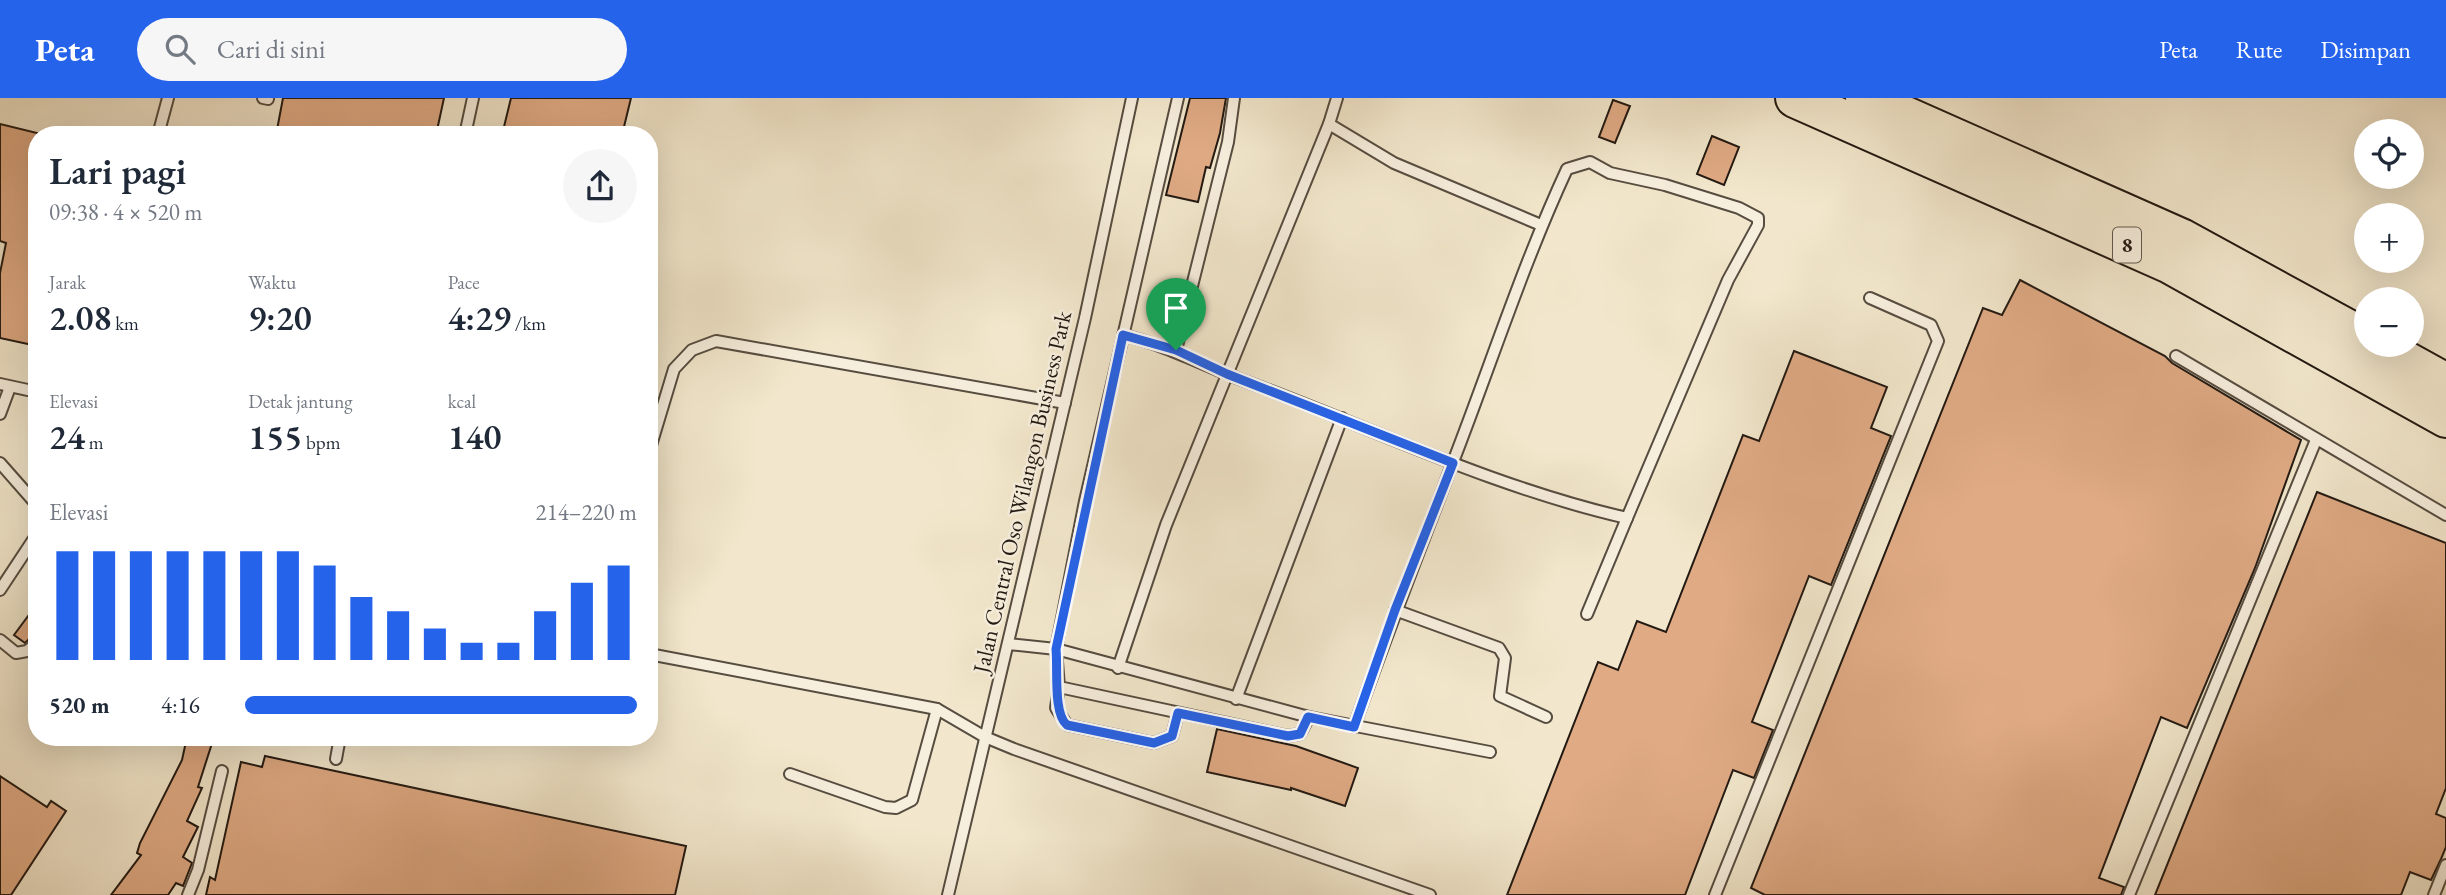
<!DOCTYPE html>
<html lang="id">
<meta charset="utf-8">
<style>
body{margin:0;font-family:"EB Garamond",serif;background:#f6f6f7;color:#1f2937;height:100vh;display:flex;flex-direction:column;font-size:26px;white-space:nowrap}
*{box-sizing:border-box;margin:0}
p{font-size:23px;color:#747a83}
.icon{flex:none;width:38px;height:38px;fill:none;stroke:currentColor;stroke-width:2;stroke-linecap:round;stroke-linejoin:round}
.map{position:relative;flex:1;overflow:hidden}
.side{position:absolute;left:28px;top:28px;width:630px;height:620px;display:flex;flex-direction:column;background:#fff;border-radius:28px;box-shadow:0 7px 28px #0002}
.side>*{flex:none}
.tools{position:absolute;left:2354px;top:21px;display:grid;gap:14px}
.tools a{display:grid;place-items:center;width:70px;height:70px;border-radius:50%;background:#fff;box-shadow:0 7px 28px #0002;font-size:35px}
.pin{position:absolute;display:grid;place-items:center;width:60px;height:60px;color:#fff;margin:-72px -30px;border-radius:50% 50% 50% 0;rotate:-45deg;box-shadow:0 0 7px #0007}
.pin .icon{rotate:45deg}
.round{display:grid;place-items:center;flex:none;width:74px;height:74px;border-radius:37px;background:#f6f6f7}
.head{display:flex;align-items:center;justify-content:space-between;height:119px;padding:0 21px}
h1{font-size:38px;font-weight:600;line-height:52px}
.figures{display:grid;grid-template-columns:repeat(3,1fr);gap:10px;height:119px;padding:7px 21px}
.figures div{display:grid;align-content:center}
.figures b{font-size:35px;font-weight:600}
.figures small{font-size:19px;font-weight:400}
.figures p{font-size:19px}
.chart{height:196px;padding:14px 21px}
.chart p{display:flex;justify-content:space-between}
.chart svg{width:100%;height:126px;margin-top:7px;stroke:#2563eb;stroke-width:6}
ul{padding:0 21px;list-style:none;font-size:23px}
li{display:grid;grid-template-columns:112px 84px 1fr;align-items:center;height:52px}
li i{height:18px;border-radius:9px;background:#2563eb}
header{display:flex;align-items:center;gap:42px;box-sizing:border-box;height:98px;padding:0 35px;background:#2563eb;color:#fff}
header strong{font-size:33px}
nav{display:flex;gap:38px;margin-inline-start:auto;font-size:24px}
.search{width:490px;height:63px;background:#f6f6f7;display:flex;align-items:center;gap:18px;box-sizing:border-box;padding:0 24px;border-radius:38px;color:#747a83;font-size:26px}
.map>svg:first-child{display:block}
</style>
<header>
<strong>Peta</strong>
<div class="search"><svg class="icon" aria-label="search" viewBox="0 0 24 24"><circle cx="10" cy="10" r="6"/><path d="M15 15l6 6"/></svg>Cari di sini</div>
<nav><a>Peta</a><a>Rute</a><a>Disimpan</a></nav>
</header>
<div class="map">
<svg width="2446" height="797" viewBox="0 0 2446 797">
<rect width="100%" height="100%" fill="#f2e7cc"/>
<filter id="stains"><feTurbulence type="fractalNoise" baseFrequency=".00286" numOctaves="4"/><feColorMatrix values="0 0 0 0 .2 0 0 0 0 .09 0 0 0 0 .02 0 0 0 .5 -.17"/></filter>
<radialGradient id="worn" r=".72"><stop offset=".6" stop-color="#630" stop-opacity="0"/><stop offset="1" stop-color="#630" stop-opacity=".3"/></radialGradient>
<g fill="#dfaa84" stroke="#221912" stroke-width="2">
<path d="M283,0H444L436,37H276Z"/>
<path d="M511,0H631L622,37H502Z"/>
<path d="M1190,0H1226L1220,35L1210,70L1206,69L1198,104L1166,97Z"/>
<path d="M1613,2L1630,8L1615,45L1599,39Z"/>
<path d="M0,26L37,35V248L0,240V175L6,145L0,143Z"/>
<path d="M1712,38L1739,49L1724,87L1697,76Z"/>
<path d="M2020,182L2165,258L2172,265L2301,342L2255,470L2187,630L2161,619L2099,780L2124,789L2121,797H1765L1751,790L1983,210L2002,217Z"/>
<path d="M1794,253L1887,289L1871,330L1891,338L1831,487L1809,478L1752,624L1773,632L1754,680L1733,672L1685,797H1507L1598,564L1618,572L1637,523L1666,534L1743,337L1759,343Z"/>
<path d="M2317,394L2446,445V690L2436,716L2446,720V749L2441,761L2431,782L2410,774L2401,797H2155Z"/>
<path d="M37,506V533L25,545L14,537Z"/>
<path d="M1217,631L1296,648L1358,670L1345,708L1291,690V692L1207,674Z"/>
<path d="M187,639H214L198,689L202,690L187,723L198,729L183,759L192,765L183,788L176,785L168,797H111L141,757L137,755L140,745L182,662Z"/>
<path d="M265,658L686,748L675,797H206L210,779L215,782L241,664L262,669Z"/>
<path d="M0,678L47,709L51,703L66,713L11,797H0Z"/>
</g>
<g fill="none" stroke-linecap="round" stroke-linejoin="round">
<g stroke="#564c40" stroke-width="14">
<g id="lane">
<path d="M263,0L268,1"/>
<path d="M1178,0L1085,403L1056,551L1059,589L1288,638L1300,636L1309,619"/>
<path d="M1337,0L1329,26L1394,65L1541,127"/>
<path d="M158,37L168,0"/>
<path d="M465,37L473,0"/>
<path d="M1123,237C1165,247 1201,266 1242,282C1369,329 1495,390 1627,420L1728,182L1758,127V120L1739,110L1665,87L1610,75L1590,64L1567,71C1523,166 1491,266 1453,364C1420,452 1385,540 1354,629"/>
<path d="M1176,252L1228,44L1234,0"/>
<path d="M2176,258L2446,417"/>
<path d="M0,286L37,294"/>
<path d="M0,316L10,289"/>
<path d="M649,354L674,271L692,252L716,243L1065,305"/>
<path d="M0,365L37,407"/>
<path d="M0,492L37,436"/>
<path d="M1395,512L1499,550L1505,560L1500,598L1546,619"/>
<path d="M1587,516L1627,420"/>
<path d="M0,542L16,555L27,553L37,545"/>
<path d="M1008,546L1056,551L1309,619L1490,654"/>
<path d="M649,556L937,611L985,639L1014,651L1430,797"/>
<path d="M1118,570L1166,427L1329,26"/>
<path d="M1059,589L1056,610L1067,627L1154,645L1172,638L1178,615"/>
<path d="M1236,601L1342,320"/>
<path d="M336,661L340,639"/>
<path d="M790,676L885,709L896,710L912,702L937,611"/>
<path d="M188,797L198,772L222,673"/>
<path d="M948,797L1085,220L1132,0"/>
<path d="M1715,797L1938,243L1931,227L1870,200"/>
<path d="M2129,797L2316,342"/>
<path d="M2434,797L2446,767"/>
</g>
</g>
<g stroke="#221912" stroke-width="42">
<g id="highway">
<path d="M1795,0L2168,165L2446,320"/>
<path d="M1865,0L2181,140L2366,241"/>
<path d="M2377,247L2446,285"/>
</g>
</g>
<use href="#lane" stroke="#f7efde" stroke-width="10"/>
<use href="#highway" stroke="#f2e7cc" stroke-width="38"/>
</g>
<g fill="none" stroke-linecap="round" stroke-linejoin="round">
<g stroke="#fff" stroke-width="14">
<path id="route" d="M1123,237L1176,252L1227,276L1453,365L1395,512L1354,629L1308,619L1300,636L1288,638L1178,615L1172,638L1154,645L1067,627C1053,616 1058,571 1056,551Z"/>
</g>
<use href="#route" stroke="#2563eb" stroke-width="9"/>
</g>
<g text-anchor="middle" stroke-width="5" stroke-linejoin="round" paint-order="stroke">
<rect fill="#f7efde" stroke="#62594f" stroke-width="2" x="2113" y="129.5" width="28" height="35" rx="5"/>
<g font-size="21" font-weight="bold" fill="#221912">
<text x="2127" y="154">8</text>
</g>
<g font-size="23" fill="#221912" stroke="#f7efde">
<text transform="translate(1022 394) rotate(-77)" y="8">Jalan Central Oso Wilangon Business Park</text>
</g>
</g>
<rect width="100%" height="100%" filter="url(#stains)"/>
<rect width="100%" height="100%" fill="url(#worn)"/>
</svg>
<div class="tools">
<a><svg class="icon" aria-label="locate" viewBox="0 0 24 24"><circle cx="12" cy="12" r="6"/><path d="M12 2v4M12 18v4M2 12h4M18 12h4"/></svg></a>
<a>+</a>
<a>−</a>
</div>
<div class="pin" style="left:1176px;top:252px;background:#1e9e55"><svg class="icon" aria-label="arrive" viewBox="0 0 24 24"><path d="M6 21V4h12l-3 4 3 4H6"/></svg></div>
<section class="side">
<div class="head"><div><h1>Lari pagi</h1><p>09:38 · 4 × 520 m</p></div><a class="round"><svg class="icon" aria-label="share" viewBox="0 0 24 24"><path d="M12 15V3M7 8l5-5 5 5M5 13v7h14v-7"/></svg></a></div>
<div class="figures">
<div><p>Jarak</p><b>2.08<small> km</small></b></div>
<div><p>Waktu</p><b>9:20</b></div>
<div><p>Pace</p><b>4:29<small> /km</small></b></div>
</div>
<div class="figures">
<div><p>Elevasi</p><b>24<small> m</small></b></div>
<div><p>Detak jantung</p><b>155<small> bpm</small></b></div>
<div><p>kcal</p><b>140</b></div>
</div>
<div class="chart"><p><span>Elevasi</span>214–220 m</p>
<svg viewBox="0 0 160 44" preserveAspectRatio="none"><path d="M5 44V6M15 44V6M25 44V6M35 44V6M45 44V6M55 44V6M65 44V6M75 44V11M85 44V22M95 44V27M105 44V33M115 44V38M125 44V38M135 44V27M145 44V17M155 44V11"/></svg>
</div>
<ul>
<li><b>520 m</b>4:16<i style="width:100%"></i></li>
</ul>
</section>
</div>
